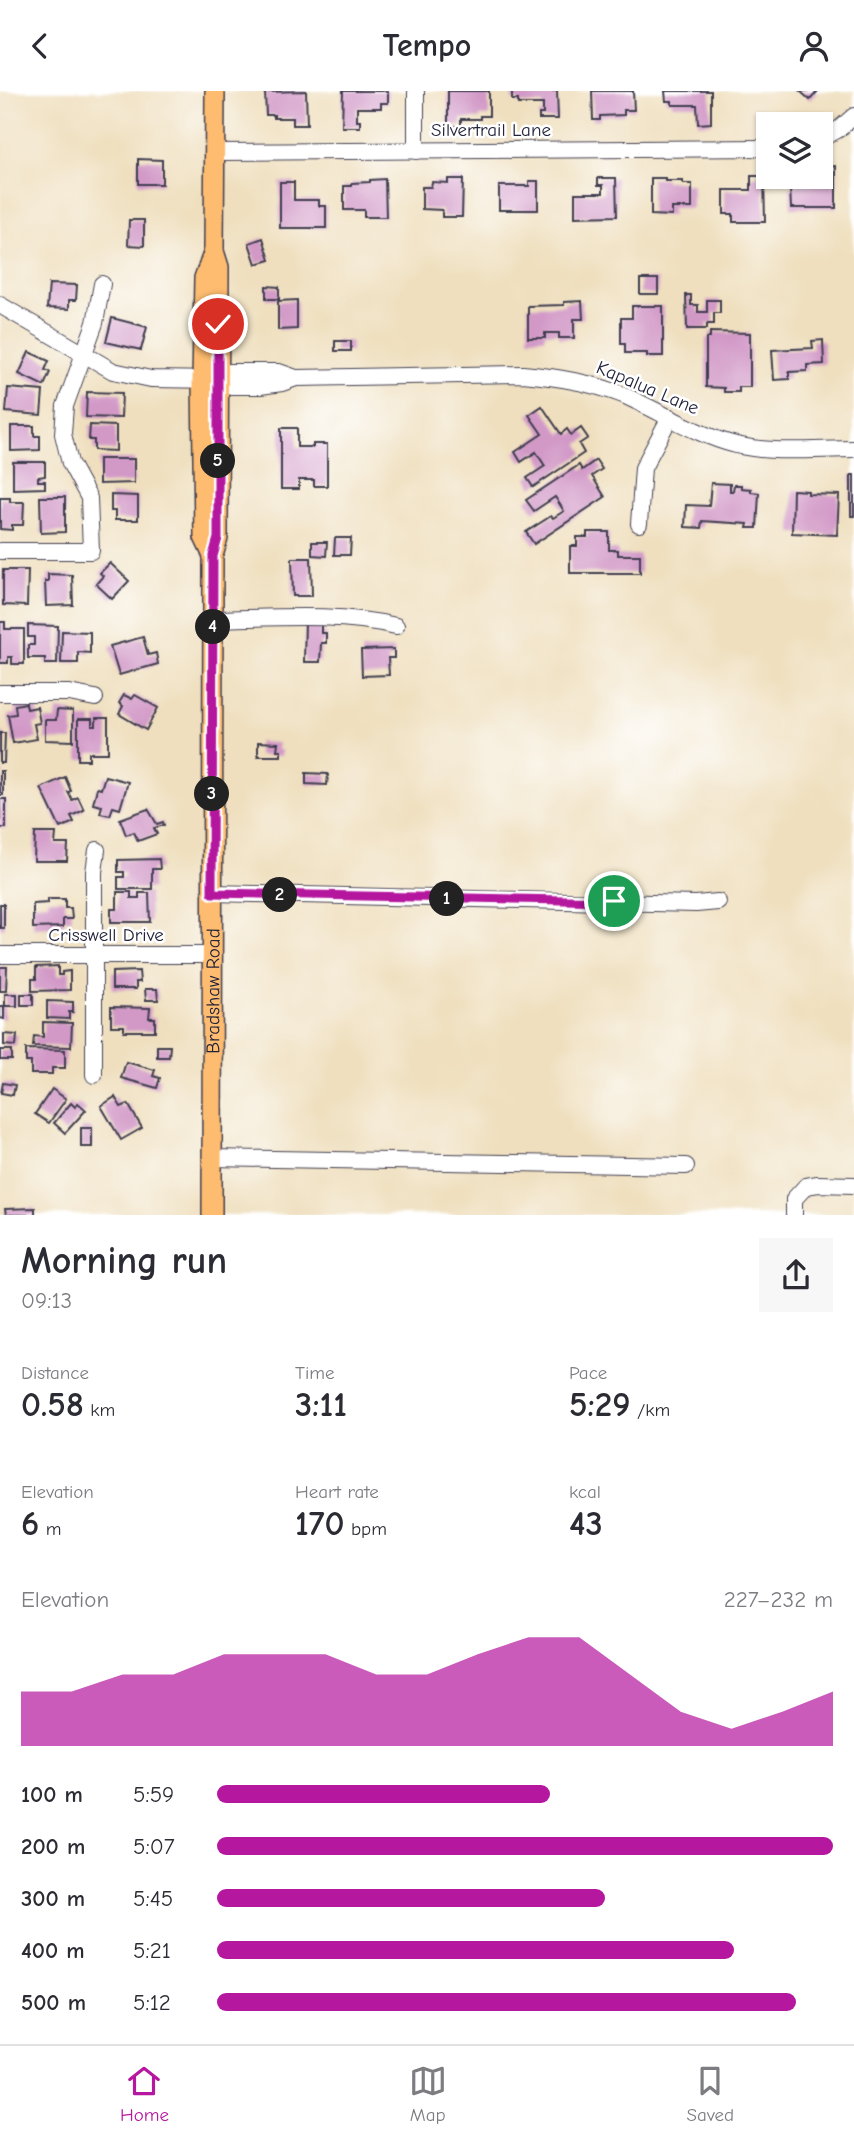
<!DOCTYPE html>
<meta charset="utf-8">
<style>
body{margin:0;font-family:"Comic Neue",sans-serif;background:#f7f7f7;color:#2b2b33;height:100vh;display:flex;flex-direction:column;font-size:26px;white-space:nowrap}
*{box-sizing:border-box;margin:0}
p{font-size:23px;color:#7c7c81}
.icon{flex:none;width:38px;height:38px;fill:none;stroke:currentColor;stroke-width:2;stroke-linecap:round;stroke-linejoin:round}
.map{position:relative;height:1124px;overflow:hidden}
.side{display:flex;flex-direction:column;background:#fff;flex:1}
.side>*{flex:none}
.fabs{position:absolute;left:756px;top:21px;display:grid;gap:14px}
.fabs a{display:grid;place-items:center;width:77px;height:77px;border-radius:0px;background:#fff;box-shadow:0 2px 5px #0004;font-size:35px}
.pin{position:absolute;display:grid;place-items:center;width:60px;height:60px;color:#fff;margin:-30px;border:4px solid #fff;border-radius:50%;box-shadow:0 2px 7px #0007}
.km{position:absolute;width:35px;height:35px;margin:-18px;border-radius:50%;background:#222;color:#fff;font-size:19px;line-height:35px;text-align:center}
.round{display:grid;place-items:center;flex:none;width:74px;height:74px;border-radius:0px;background:#f7f7f7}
.head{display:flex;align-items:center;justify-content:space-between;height:119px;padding:0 21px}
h1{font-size:38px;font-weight:800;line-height:52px}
.stats{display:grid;grid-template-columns:repeat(3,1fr);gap:10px;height:119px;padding:7px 21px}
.stats div{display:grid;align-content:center}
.stats b{font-size:35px;font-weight:800}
.stats small{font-size:19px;font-weight:400}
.stats p{font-size:19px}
.chart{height:196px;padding:14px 21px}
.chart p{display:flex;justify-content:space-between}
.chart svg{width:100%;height:126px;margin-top:7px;fill:#b5179e;opacity:.7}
ul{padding:0 21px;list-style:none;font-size:23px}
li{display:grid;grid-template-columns:112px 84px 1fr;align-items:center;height:52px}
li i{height:18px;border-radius:9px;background:#b5179e}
header{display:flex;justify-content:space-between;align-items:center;height:91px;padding:0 21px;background:#fff;font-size:32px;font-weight:800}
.dock{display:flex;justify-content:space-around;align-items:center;height:98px;border-top:2px solid #e1e1e2;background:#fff;font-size:19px;color:#7c7c81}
.dock a{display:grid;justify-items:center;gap:4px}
.dock .active{color:#b5179e}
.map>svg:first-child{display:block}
</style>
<header><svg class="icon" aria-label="back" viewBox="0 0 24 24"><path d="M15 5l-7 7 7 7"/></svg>Tempo<svg class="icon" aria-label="person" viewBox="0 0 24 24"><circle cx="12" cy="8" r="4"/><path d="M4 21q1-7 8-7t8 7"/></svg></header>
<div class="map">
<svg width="854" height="1124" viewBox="0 0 854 1124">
<rect width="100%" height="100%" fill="#fff"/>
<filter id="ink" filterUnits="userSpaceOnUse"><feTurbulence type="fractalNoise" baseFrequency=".0143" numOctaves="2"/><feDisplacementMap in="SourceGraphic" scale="14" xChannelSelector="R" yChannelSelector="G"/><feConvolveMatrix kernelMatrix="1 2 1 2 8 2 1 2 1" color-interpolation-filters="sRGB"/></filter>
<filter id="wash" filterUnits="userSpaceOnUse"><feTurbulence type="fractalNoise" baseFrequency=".00686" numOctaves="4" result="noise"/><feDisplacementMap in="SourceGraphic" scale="28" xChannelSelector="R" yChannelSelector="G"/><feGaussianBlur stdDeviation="1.57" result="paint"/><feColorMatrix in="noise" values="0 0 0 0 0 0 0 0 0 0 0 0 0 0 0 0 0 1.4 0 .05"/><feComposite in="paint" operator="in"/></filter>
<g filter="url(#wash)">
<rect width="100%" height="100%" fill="#efdfbe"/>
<g id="blocks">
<g fill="#d299c7">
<path d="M306,0L307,34H293V27H274V24H266L265,1Z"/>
<path d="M343,0H388V12H381V17H357V30H360V36H342Z"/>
<path d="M448,0H489V25H480V28H461V35H448Z"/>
<path d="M512,0H557L558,28H539V23H543V13H518V9H512Z"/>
<path d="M592,0H633L634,19H624V24L600,25V29H593Z"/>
<path d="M665,0H711V32L698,33L697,14H672V10H666Z"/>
<path d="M800,0H818L810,9Z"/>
<path d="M138,68L162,69V93H138Z"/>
<path d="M836,75V117H791L790,95H798V90H823L822,76Z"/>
<path d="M751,85H764L765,131H733V123H724V99H751Z"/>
<path d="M598,87H616L617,125L575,126V102H603V94H598Z"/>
<path d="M651,87H665V90H683V93H692V117H672V125L651,124Z"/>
<path d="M385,88L386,126H364V119H344V95H352V92L370,91V89Z"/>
<path d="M448,88H463L462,126H442V119L422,118V96H431L432,91L448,92Z"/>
<path d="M529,90H538V119H499V95H529Z"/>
<path d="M280,91H294V109H319V115H326V137H280Z"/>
<path d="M129,129H144V155L128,154Z"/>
<path d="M263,147L270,169L256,173L249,152Z"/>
<rect x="640" y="188" width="18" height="15"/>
<path d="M49,193L77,194L76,209H69V218L47,217Z"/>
<path d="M266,195L279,196V208H266Z"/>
<path d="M686,204H691V214H698V221H707V209H720V222H714V233H707V238H687Z"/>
<path d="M297,209V238L278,239V210Z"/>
<path d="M582,210L583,228H574V247H559V242H545V247H528V215L564,214V211Z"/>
<path d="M632,215H663V265H647V262H625V253H621V227H632Z"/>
<path d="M112,227L147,236L141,259L106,251Z"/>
<path d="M710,241L750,242V296H739V301H724V297L706,296V247H710Z"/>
<path d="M823,249L824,273L807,274V280L789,281V288L774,289L772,259L813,257L812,250Z"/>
<rect x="335" y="250" width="16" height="10"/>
<path d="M29,261L49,270L45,279L50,281L44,295L19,283Z"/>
<path d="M8,297L43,300L41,324L6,321Z"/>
<path d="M87,301L122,302L121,327L86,326Z"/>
<path d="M542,315L561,343L567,338L571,344L581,337L588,347L579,353L584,362L533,396L527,387L545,375L536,361L521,371L515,361L542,343L529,324Z"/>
<path d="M90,334L116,335V360L94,359V349H89Z"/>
<path d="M11,335H34V345H40V359L11,360Z"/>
<path d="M281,337H297V356H313V353H327V395H314V389H299V398H281Z"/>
<path d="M99,368H134V392L99,393Z"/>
<path d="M596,369L602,378L592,385L605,406L534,453L526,441L551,425L553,427L564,420L555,406L534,420L526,409L579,374L582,379Z"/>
<path d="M13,371H45V385L38,386V390H45V397L13,398Z"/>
<rect x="851" y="384" width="3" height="41"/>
<path d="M711,392L730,393V400H733L734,394H741V397L751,398V401L759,402L757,437H747L748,433L702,430L701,437L685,436L686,414L709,415Z"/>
<path d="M793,399L808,400V403L839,404L837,444L792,442Z"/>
<path d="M111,404L138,405V429H115V420H111Z"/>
<path d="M40,406H65V441L41,442Z"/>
<path d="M0,407H10V411H24L23,434H12V439L0,438Z"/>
<path d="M587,441H609V459H618V464H640V482H570V455H577V446H587Z"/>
<path d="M335,447H351L350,464H334Z"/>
<path d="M312,451H327L326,465L312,464Z"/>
<path d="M292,467H311L312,505H293Z"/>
<path d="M110,472L129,490L112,508L96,493L103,485L100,482Z"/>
<path d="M3,479H28L27,515L3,514Z"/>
<path d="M48,483L72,484L73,514L46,515L45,490H48Z"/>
<path d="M305,530L321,531V542H326V552H321L320,571H304Z"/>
<path d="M0,531H5V538H24V573H12V566H8V572H0Z"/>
<path d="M28,534L58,535L57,573H45V567H28V554H34V546H28Z"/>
<path d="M62,540L90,541V562L78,561V572H61Z"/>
<path d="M143,546L148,564L156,562L158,573L119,584L110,555Z"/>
<path d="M394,558V567H388L389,584L362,585L361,559Z"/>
<path d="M124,604L132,608L135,604L158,617L146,639L119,623L123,615L119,612Z"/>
<path d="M26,612L27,618L37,616L40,632L34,633L37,648L13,652L8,624L16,623L15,614Z"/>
<path d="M57,619L73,620V650L45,649V629H56Z"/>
<path d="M96,627H108V662H89V669H78V628H92V635H96Z"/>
<path d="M0,642H5L4,672H0Z"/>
<path d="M258,651L278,652L277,659H281V665H258Z"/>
<rect x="0" y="680" width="3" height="24"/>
<path d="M306,682L328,683L327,694L306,693Z"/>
<path d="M105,685L128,691L120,718L113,716L110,724L100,722L102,715L93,713L97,697L101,698Z"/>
<path d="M65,686L71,700L68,701L72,709L78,706L84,719L71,725L74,731L60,737L41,697Z"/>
<rect x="0" y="708" width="6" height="29"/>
<path d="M148,718L157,733L163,731L164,734L154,737L157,743L138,750L134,741L126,744L120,728Z"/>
<path d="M35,742H56L55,753H68L67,770H34Z"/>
<path d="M159,768L160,778H152V798H118V786H124V781H118V769Z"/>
<path d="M117,801H131V807H139V802H149L150,831H111V818H117Z"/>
<path d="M48,808H65V817H71L72,828H63V836L33,837V813L48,812Z"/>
<rect x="0" y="813" width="4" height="24"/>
<path d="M58,875V884H62V881L70,880V899L32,900V888H36V876Z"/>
<path d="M0,876H7L6,900H0Z"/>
<path d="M139,880L140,891H136V898H112V881Z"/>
<path d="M145,898H157L158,909H146Z"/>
<rect x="5" y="903" width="12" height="12"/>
<rect x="21" y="903" width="12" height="11"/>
<path d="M47,910L73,911V921H69V928L47,927Z"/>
<path d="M0,915H4V928L0,927Z"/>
<path d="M111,916L150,917L149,927H155V940H124V935H111Z"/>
<path d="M43,931L72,932L71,956L33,955L34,945L43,946Z"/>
<path d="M4,943L17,944L16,955L4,954Z"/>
<path d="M157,955H170L169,966H157Z"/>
<path d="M26,958L65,959V977H52V983H31V971H26Z"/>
<rect x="0" y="959" width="12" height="10"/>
<path d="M126,971L155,979L153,985L160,987L157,997L121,987Z"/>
<path d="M3,992L15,994L13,1004L1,1002Z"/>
<path d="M52,998L66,1008L49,1032L35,1023Z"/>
<path d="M115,1006L121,1016L128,1013L142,1037L121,1049L101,1015Z"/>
<path d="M71,1012L75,1016L78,1012L86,1019L65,1042L54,1032Z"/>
<rect x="81" y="1037" width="11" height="19"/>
<path d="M35,1117V1124H6L5,1118Z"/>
</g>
</g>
</g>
<g filter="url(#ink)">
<use href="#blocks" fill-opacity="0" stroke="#413e4f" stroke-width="2"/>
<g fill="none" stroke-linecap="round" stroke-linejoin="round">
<g stroke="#413e4f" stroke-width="18">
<g id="minor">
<path d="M416,0V60"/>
<path d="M821,48L839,38L854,25"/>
<path d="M215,61L768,57"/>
<path d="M0,214L113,280L151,288L217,289L231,295H260L282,292L296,287L523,283C558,286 590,291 623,304C660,320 696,344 736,354C774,363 816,358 854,358"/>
<path d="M217,289L230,281H279L296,287"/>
<path d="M639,433L643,377L670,326"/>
<path d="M0,460H91L89,407L70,372L63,343L65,315L95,232L102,193"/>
<path d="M213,528C274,527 336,521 396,535"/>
<path d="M0,602H69L95,607"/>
<path d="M212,802L696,813L718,811"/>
<path d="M0,864H212"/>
<path d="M94,984V781L97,759"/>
<path d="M212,1067L686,1075"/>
<path d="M794,1124V1108L806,1095L818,1093L854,1094"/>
</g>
</g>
<g stroke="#413e4f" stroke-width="22">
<g id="major">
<path d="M213,465L204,446L202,289L204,187L214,160"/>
<path id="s1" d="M212,1124L213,465L218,447L219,176L214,160L215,0"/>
</g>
</g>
<use href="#minor" stroke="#fff" stroke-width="16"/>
<use href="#major" stroke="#fdbc70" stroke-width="19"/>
</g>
</g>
<g fill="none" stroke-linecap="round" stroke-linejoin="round" filter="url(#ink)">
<g stroke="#fff" stroke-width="14">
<path id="route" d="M218,233V447L213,465L212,802L614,810"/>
</g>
<use href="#route" stroke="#b5179e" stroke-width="9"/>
</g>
<g text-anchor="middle" stroke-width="5" stroke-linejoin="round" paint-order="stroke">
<g font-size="19" fill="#22223b" stroke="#fff">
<text x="491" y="45">Silvertrail Lane</text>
<text transform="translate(648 296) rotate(23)" y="7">Kapalua Lane</text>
<text x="106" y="850">Crisswell Drive</text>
<text dy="7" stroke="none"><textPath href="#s1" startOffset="224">Bradshaw Road</textPath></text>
</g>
</g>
</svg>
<div class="fabs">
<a><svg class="icon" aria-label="layers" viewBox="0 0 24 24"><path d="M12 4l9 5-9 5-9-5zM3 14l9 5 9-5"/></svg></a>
</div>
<div class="pin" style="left:614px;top:810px;background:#1e9e55"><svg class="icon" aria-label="arrive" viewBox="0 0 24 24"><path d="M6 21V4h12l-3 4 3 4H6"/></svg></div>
<div class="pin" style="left:218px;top:233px;background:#d93025"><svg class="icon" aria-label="check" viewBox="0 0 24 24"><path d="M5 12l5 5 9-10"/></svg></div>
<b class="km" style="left:447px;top:808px">1</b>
<b class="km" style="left:280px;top:804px">2</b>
<b class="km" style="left:212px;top:703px">3</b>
<b class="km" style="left:213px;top:536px">4</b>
<b class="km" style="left:218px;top:370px">5</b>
</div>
<section class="side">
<div class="head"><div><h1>Morning run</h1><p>09:13</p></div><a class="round"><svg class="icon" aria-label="share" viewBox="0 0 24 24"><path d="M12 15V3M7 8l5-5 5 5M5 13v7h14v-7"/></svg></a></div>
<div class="stats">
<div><p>Distance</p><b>0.58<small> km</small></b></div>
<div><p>Time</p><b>3:11</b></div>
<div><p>Pace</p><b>5:29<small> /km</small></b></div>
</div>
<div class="stats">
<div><p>Elevation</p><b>6<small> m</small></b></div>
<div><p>Heart rate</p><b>170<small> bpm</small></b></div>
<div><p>kcal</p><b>43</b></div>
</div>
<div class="chart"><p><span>Elevation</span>227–232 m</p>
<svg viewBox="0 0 160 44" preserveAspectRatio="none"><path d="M0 44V25L10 25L20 19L30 19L40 12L50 12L60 12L70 19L80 19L90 12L100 6L110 6L120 19L130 32L140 38L150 32L160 25V44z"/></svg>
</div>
<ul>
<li><b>100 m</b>5:59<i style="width:54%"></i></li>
<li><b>200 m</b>5:07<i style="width:100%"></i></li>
<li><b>300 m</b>5:45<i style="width:63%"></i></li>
<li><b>400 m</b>5:21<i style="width:84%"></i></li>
<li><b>500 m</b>5:12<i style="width:94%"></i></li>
</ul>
</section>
<nav class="dock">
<a class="active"><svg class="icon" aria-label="home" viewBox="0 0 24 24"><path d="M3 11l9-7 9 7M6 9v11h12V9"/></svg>Home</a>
<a><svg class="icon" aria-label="map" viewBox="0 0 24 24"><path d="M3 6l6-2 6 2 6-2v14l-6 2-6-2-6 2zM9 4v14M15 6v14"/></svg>Map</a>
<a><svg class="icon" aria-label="saved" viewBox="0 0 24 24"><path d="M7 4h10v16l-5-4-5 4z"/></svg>Saved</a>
</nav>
